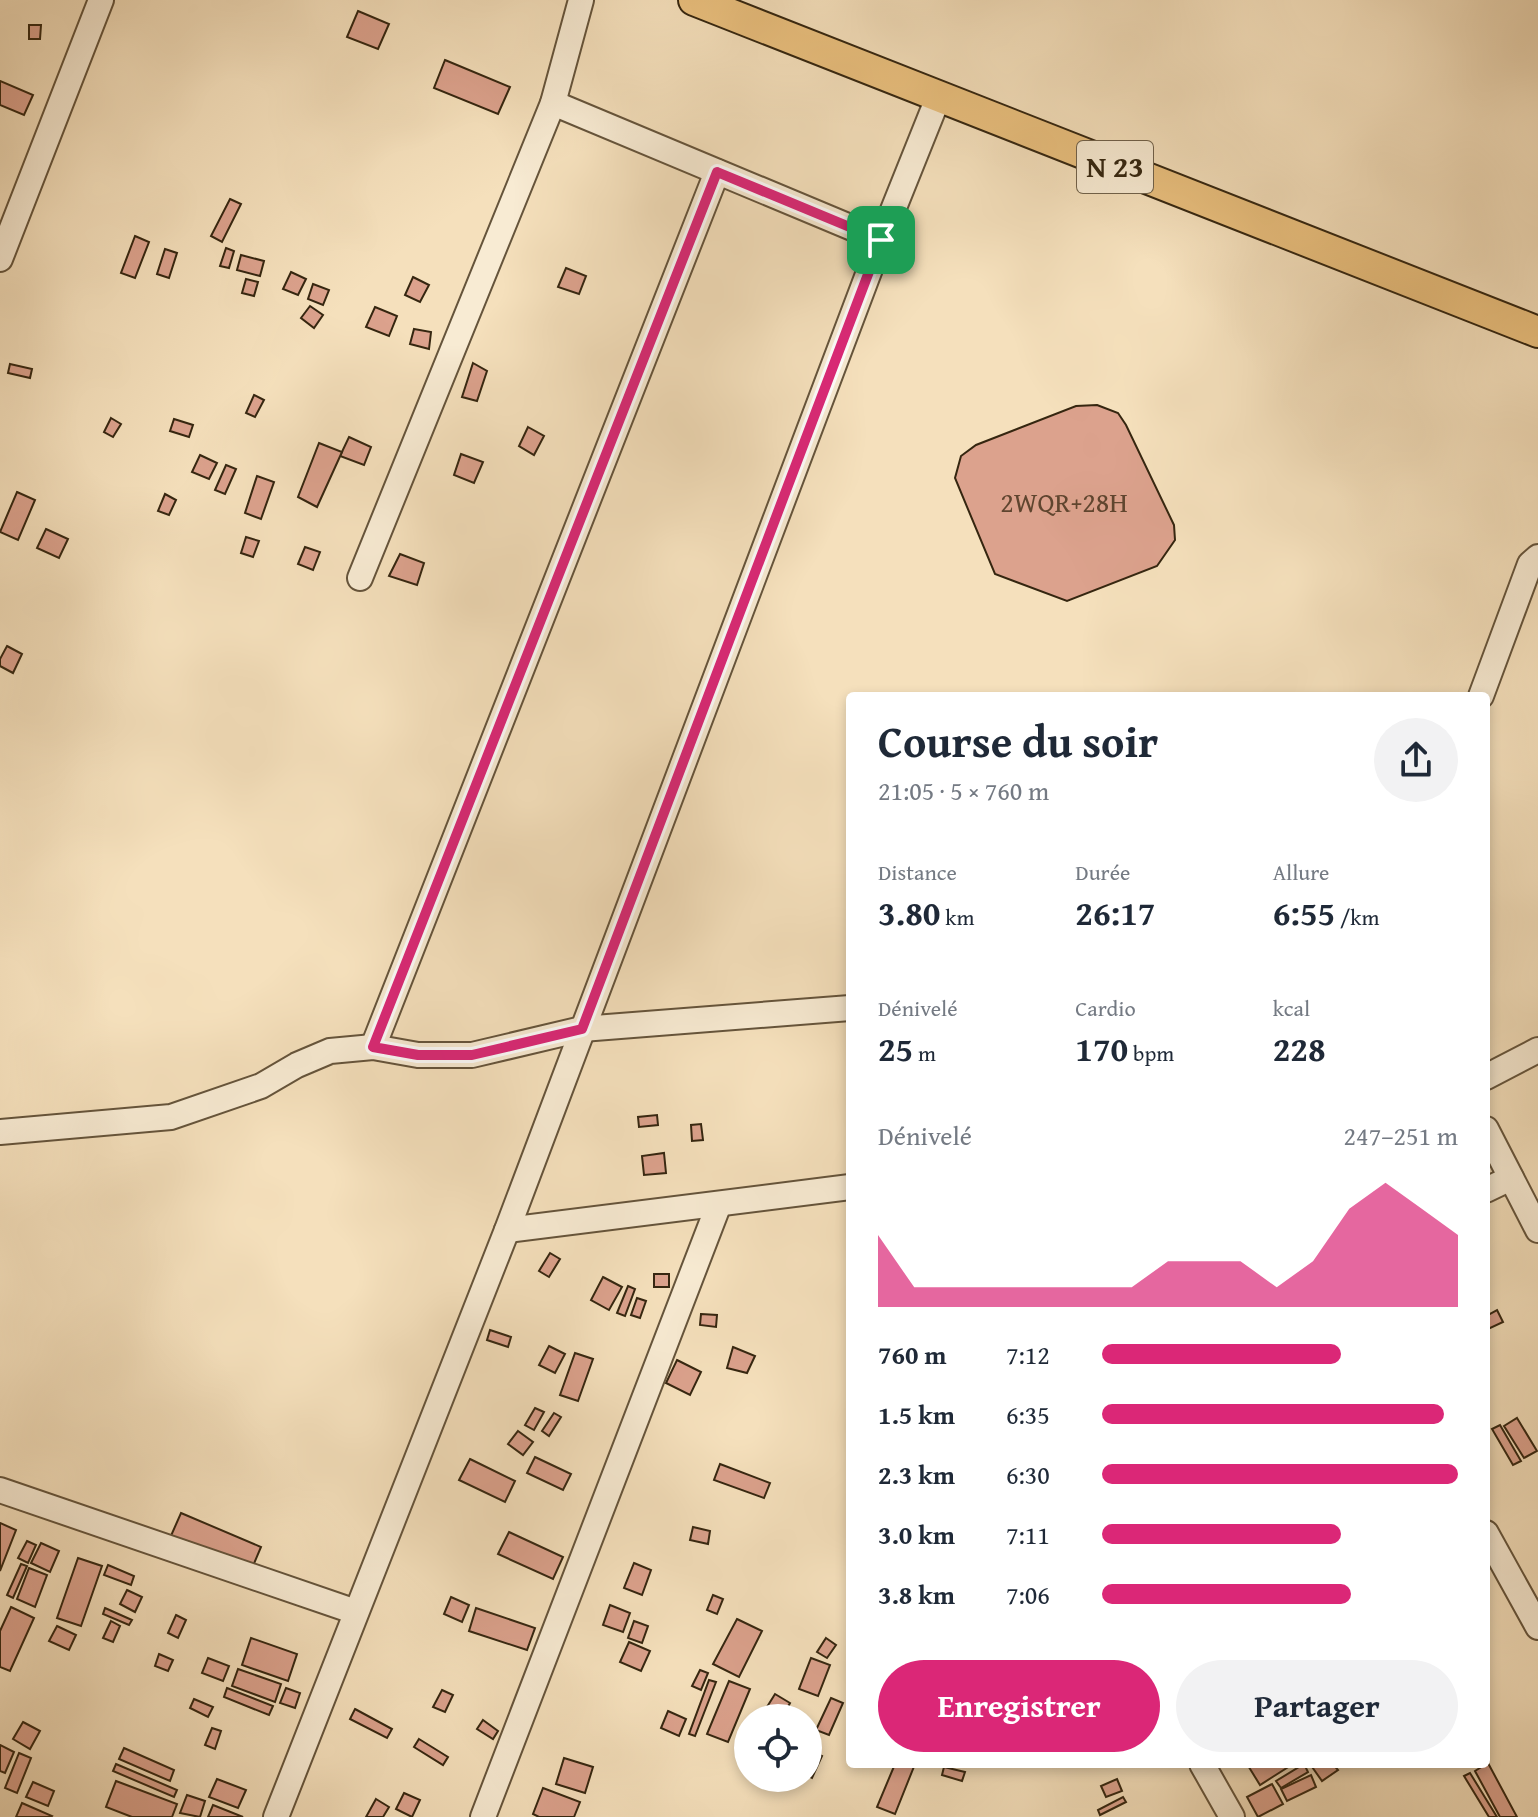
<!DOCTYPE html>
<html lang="fr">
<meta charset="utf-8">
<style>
body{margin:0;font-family:"Gentium Book Plus",serif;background:#f2f2f3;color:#1f2937;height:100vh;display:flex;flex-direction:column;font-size:30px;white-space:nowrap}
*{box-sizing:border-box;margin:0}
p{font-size:26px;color:#747a83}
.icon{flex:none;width:44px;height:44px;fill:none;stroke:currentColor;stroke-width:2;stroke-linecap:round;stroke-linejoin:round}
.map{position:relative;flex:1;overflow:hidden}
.details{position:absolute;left:846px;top:692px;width:644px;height:1076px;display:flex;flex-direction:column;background:#fff;border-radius:8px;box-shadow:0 4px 12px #0003}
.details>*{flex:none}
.tools{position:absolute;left:734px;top:1704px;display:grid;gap:16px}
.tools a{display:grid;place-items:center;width:88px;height:88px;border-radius:50%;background:#fff;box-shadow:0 4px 12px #0003;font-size:40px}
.pin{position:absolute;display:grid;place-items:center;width:68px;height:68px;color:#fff;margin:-34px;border-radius:16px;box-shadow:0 4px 12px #0006}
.round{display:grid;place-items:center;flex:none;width:84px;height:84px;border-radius:42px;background:#f2f2f3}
.headline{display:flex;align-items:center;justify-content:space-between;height:136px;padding:0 32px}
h1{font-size:44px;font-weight:700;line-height:60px}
.metrics{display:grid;grid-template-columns:repeat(3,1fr);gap:12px;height:136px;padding:8px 32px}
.metrics div{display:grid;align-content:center}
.metrics b{font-size:34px;font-weight:700}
.metrics small{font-size:22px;font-weight:400}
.metrics p{font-size:22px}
.chart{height:224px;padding:16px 32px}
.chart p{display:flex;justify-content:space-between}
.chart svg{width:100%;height:144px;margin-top:8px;fill:#db2777;opacity:.7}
.action{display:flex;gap:16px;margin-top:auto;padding:16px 32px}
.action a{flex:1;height:92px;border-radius:48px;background:#db2777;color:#fff;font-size:32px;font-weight:700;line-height:92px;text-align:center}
.action a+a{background:#f2f2f3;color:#1f2937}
ul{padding:0 32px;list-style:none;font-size:26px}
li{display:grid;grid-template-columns:128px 96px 1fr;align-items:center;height:60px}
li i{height:20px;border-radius:10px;background:#db2777}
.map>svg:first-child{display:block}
</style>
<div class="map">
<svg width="1538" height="1817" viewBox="0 0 1538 1817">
<rect width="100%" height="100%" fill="#f5e0bc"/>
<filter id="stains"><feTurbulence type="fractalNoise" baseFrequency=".0025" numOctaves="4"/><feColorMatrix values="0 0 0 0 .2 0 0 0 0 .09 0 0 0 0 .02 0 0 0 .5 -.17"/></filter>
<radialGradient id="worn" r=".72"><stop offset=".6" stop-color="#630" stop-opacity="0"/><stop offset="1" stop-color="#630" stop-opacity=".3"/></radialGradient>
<g fill="#dca28d" stroke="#352610" stroke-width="2">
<path d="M358,11L389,24L378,49L347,37Z"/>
<path d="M29,25H41L40,39H29Z"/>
<path d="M445,60L510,87L498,114L434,88Z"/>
<path d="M0,81L33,95L24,115L0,105Z"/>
<path d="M230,199L241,204L222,242L211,236Z"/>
<path d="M135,236L149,242L135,278L121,273Z"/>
<path d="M226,248L234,251L229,268L220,266Z"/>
<path d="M165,249L177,253L169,278L157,274Z"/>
<path d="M241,255L264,261L260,276L237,270Z"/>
<path d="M566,268L586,276L579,294L558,287Z"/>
<path d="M291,272L306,279L298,295L283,289Z"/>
<path d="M413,277L429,285L420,302L405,295Z"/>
<path d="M246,279L258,282L254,296L242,293Z"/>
<path d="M313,284L329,290L323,305L308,299Z"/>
<path d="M310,306L323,315L314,328L301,318Z"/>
<path d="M375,307L397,316L389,336L366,327Z"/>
<path d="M414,329L431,332L429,349L410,344Z"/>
<path d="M473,363L487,371L477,401L462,397Z"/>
<path d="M10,364L32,369L30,378L8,373Z"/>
<path d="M254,395L264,400L255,417L246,413Z"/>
<path d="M1097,405L1118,413L1126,425L1174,525L1175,540L1157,566L1067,601L995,574L955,478L961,456L976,445L1076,406Z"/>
<path d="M111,418L121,424L113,437L104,432Z"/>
<path d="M174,419L193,425L189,437L170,431Z"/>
<path d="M528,427L544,436L534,455L519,446Z"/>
<path d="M349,437L371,447L364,465L340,456Z"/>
<path d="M319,443L342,452L317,507L298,497Z"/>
<path d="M461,454L483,462L474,483L454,475Z"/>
<path d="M200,455L217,463L209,479L192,472Z"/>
<path d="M226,465L236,469L225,494L215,490Z"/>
<path d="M257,476L274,482L261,519L245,513Z"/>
<path d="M17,492L35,500L18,540L0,532Z"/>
<path d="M165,494L176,500L169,515L158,511Z"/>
<path d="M46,529L68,539L59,558L37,548Z"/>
<path d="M246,537L259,541L253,557L241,553Z"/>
<path d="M305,547L320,552L313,570L298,564Z"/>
<path d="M400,554L424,563L417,585L389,576Z"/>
<path d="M7,646L22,654L13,673L0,666V659Z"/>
<path d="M657,1115L658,1125L639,1127L638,1117Z"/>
<path d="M701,1124L703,1140L692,1141L691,1125Z"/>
<path d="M664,1153L666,1173L644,1175L642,1156Z"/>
<path d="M550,1253L560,1259L549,1277L539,1271Z"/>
<rect x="654" y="1274" width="15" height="13"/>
<path d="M603,1277L622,1287L609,1310L591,1300Z"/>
<path d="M628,1286L635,1289L625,1316L617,1313Z"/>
<path d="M637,1298L646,1301L640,1318L631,1315Z"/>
<path d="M1497,1310L1503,1322L1486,1330V1316Z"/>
<path d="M701,1314L717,1315L716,1327L700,1325Z"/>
<path d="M490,1330L511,1337L508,1347L487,1340Z"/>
<path d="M549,1346L565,1354L555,1373L539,1365Z"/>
<path d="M733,1347L755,1356L747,1373L727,1368Z"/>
<path d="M575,1353L593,1359L578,1401L560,1395Z"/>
<path d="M677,1360L701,1372L690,1395L666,1383Z"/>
<path d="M535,1408L544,1412L534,1430L525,1425Z"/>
<path d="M554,1413L561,1417L549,1436L542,1431Z"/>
<path d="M1517,1418L1537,1451L1524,1458L1504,1426Z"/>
<path d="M1500,1425L1521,1461L1513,1465L1492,1429Z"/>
<path d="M518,1431L533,1442L523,1455L508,1444Z"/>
<path d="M535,1457L571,1474L563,1490L527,1473Z"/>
<path d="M470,1459L515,1481L505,1502L459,1480Z"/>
<path d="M720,1464L770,1483L764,1498L714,1480Z"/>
<path d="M181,1513L261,1547L250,1573L170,1538Z"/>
<path d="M0,1523L16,1530L0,1571Z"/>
<path d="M693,1527L710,1531L708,1544L690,1540Z"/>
<path d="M509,1532L563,1557L553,1579L498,1554Z"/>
<path d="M27,1541L36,1545L28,1563L18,1558Z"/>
<path d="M41,1543L59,1551L50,1572L31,1563Z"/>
<path d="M78,1558L102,1566L81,1626L57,1618Z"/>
<path d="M634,1563L651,1570L642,1595L624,1588Z"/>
<path d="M21,1564L27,1566L13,1598L7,1595Z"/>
<path d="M108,1565L134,1576L131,1585L104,1575Z"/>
<path d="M29,1568L47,1575L35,1607L17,1599Z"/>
<path d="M127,1590L142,1597L135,1612L120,1604Z"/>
<path d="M713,1595L723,1599L717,1614L707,1610Z"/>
<path d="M451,1597L469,1605L462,1622L444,1614Z"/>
<path d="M610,1605L630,1613L623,1632L603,1625Z"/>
<path d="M11,1607L34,1618L10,1671L0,1667V1631Z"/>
<path d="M105,1608L132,1620L129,1625L103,1614Z"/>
<path d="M476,1608L535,1628L527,1650L469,1631Z"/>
<path d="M176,1615L186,1620L178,1638L168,1633Z"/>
<path d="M737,1619L762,1631L739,1677L713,1664Z"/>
<path d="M111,1621L120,1626L113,1642L103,1638Z"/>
<path d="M634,1621L648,1626L642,1643L628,1638Z"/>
<path d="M57,1626L76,1635L69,1650L49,1641Z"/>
<path d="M251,1638L297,1654L288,1681L242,1665Z"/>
<path d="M826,1638L836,1645L827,1658L817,1652Z"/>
<path d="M629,1642L650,1651L641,1671L620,1662Z"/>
<path d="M159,1654L173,1660L168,1671L155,1666Z"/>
<path d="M208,1658L229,1666L223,1681L202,1673Z"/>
<path d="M811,1658L830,1665L818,1696L799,1689Z"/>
<path d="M238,1669L281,1684L275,1702L232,1686Z"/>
<path d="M700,1670L708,1673L701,1690L692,1686Z"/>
<path d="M709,1680L716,1682L695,1736L689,1734Z"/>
<path d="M729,1681L750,1689L728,1742L707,1734Z"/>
<path d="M227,1688L273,1706L269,1715L224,1697Z"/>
<path d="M286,1688L300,1693L295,1708L280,1703Z"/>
<path d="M442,1690L453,1695L445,1712L433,1707Z"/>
<path d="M775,1694L790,1703L783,1716L767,1707Z"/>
<path d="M831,1698L843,1703L829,1735L816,1730Z"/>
<path d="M194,1699L213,1707L208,1717L190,1708Z"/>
<path d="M355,1709L392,1729L387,1738L350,1719Z"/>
<path d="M668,1711L686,1719L679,1736L661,1728Z"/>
<path d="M483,1720L498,1731L493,1739L477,1729Z"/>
<path d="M23,1722L40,1731L30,1749L13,1739Z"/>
<path d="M212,1728L221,1731L215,1749L205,1745Z"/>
<path d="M419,1739L448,1757L443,1765L414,1747Z"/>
<path d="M0,1745L14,1752L5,1773L0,1771Z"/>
<path d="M124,1748L174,1770L170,1781L119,1759Z"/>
<path d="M809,1750L822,1756L812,1778L808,1776Z"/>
<path d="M19,1753L31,1758L17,1793L5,1788Z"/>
<path d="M564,1758L593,1767L585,1793L556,1784Z"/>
<path d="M1488,1763L1517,1817H1500L1475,1771Z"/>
<path d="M116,1764L177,1790L174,1797L113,1771Z"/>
<path d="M895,1764H915L895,1814L877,1807Z"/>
<path d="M1247,1764H1293L1260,1785Z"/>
<path d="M1304,1764L1308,1772L1281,1788L1276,1781Z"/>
<path d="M1310,1764H1333L1338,1770L1322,1781Z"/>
<path d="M944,1767L965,1772L962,1781L942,1775Z"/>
<path d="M1470,1773L1497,1817H1489L1464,1776Z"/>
<path d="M1311,1775L1316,1787L1287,1801L1281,1789Z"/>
<path d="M217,1779L246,1790L238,1808L209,1797Z"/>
<path d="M1117,1779L1122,1791L1106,1797L1101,1786Z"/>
<path d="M116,1781L177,1804L172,1817H132L106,1807Z"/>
<path d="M33,1782L54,1791L48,1806L26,1797Z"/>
<path d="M1272,1784L1283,1804L1258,1817L1247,1797Z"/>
<path d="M543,1788L580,1802L574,1817H539L533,1814Z"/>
<path d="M404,1793L420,1800L412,1817L396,1809Z"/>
<path d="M187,1795L205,1801L200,1817L180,1813Z"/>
<path d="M1123,1797L1126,1802L1100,1815L1098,1810Z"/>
<path d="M376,1799L389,1807L383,1817H366Z"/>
<path d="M22,1803L52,1816L51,1817H16Z"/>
<path d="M213,1805L243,1817H208Z"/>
</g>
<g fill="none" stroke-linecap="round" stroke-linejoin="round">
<g stroke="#65543b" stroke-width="28">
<g id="minor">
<path d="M553,103L881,240"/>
<path d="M0,259L101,0"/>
<path d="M360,578L553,103L581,0"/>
<path d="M1481,696L1530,564L1538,557"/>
<path d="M373,1047L717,172"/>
<path d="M1486,1077L1538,1050"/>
<path d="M1486,1129L1538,1230"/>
<path d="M0,1132L171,1117L261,1086L297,1065L330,1051L373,1047L418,1055H472L582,1029L850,1008"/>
<path d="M1486,1190L1511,1178"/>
<path d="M507,1230L850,1187"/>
<path d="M0,1490L356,1612"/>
<path d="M1486,1533L1538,1627"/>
<path d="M1202,1764L1232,1817"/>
<path d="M276,1817L507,1230L881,240L938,98"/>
<path d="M483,1817L719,1204"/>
</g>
</g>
<g stroke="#352610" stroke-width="34">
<path id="major" d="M694,0L1538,332"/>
</g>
<use href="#minor" stroke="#f8ebd3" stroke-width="24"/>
<use href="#major" stroke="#eac07e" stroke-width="30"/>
</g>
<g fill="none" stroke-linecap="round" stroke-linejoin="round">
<g stroke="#fff" stroke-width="16">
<path id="route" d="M717,172L881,240L582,1029L472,1055H418L373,1047Z"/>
</g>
<use href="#route" stroke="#db2777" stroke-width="10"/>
</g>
<g text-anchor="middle" stroke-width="6" stroke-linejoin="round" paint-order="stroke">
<g font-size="28" fill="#5f452f">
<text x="1064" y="512">2WQR+28H</text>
</g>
<rect fill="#f8ebd3" stroke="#70614a" stroke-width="2" x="1077" y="141" width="76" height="52" rx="6"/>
<g font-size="30" font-weight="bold" fill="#352610">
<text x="1115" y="177">N 23</text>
</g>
</g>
<rect width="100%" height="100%" filter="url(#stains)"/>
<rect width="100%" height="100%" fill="url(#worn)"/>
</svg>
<div class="tools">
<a><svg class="icon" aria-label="locate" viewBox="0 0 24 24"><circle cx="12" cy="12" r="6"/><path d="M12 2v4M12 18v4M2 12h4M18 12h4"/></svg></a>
</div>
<div class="pin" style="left:881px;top:240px;background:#1e9e55"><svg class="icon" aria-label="arrive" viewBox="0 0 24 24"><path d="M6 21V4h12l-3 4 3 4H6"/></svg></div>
<section class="details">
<div class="headline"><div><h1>Course du soir</h1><p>21:05 · 5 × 760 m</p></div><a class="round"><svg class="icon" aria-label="share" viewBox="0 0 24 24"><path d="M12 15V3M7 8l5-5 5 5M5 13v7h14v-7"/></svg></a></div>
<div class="metrics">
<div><p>Distance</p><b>3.80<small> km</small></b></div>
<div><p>Durée</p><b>26:17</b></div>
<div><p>Allure</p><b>6:55<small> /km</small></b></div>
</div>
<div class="metrics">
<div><p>Dénivelé</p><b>25<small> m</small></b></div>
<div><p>Cardio</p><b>170<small> bpm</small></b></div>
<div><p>kcal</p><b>228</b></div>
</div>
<div class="chart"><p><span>Dénivelé</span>247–251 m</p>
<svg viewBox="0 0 160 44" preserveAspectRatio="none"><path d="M0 44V22L10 38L20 38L30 38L40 38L50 38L60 38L70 38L80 30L90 30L100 30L110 38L120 30L130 14L140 6L150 14L160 22V44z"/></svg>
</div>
<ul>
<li><b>760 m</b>7:12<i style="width:67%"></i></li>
<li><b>1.5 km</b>6:35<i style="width:96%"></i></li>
<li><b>2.3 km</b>6:30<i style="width:100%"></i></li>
<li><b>3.0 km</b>7:11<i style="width:67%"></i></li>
<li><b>3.8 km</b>7:06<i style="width:70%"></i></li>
</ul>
<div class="action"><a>Enregistrer</a><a>Partager</a></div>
</section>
</div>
